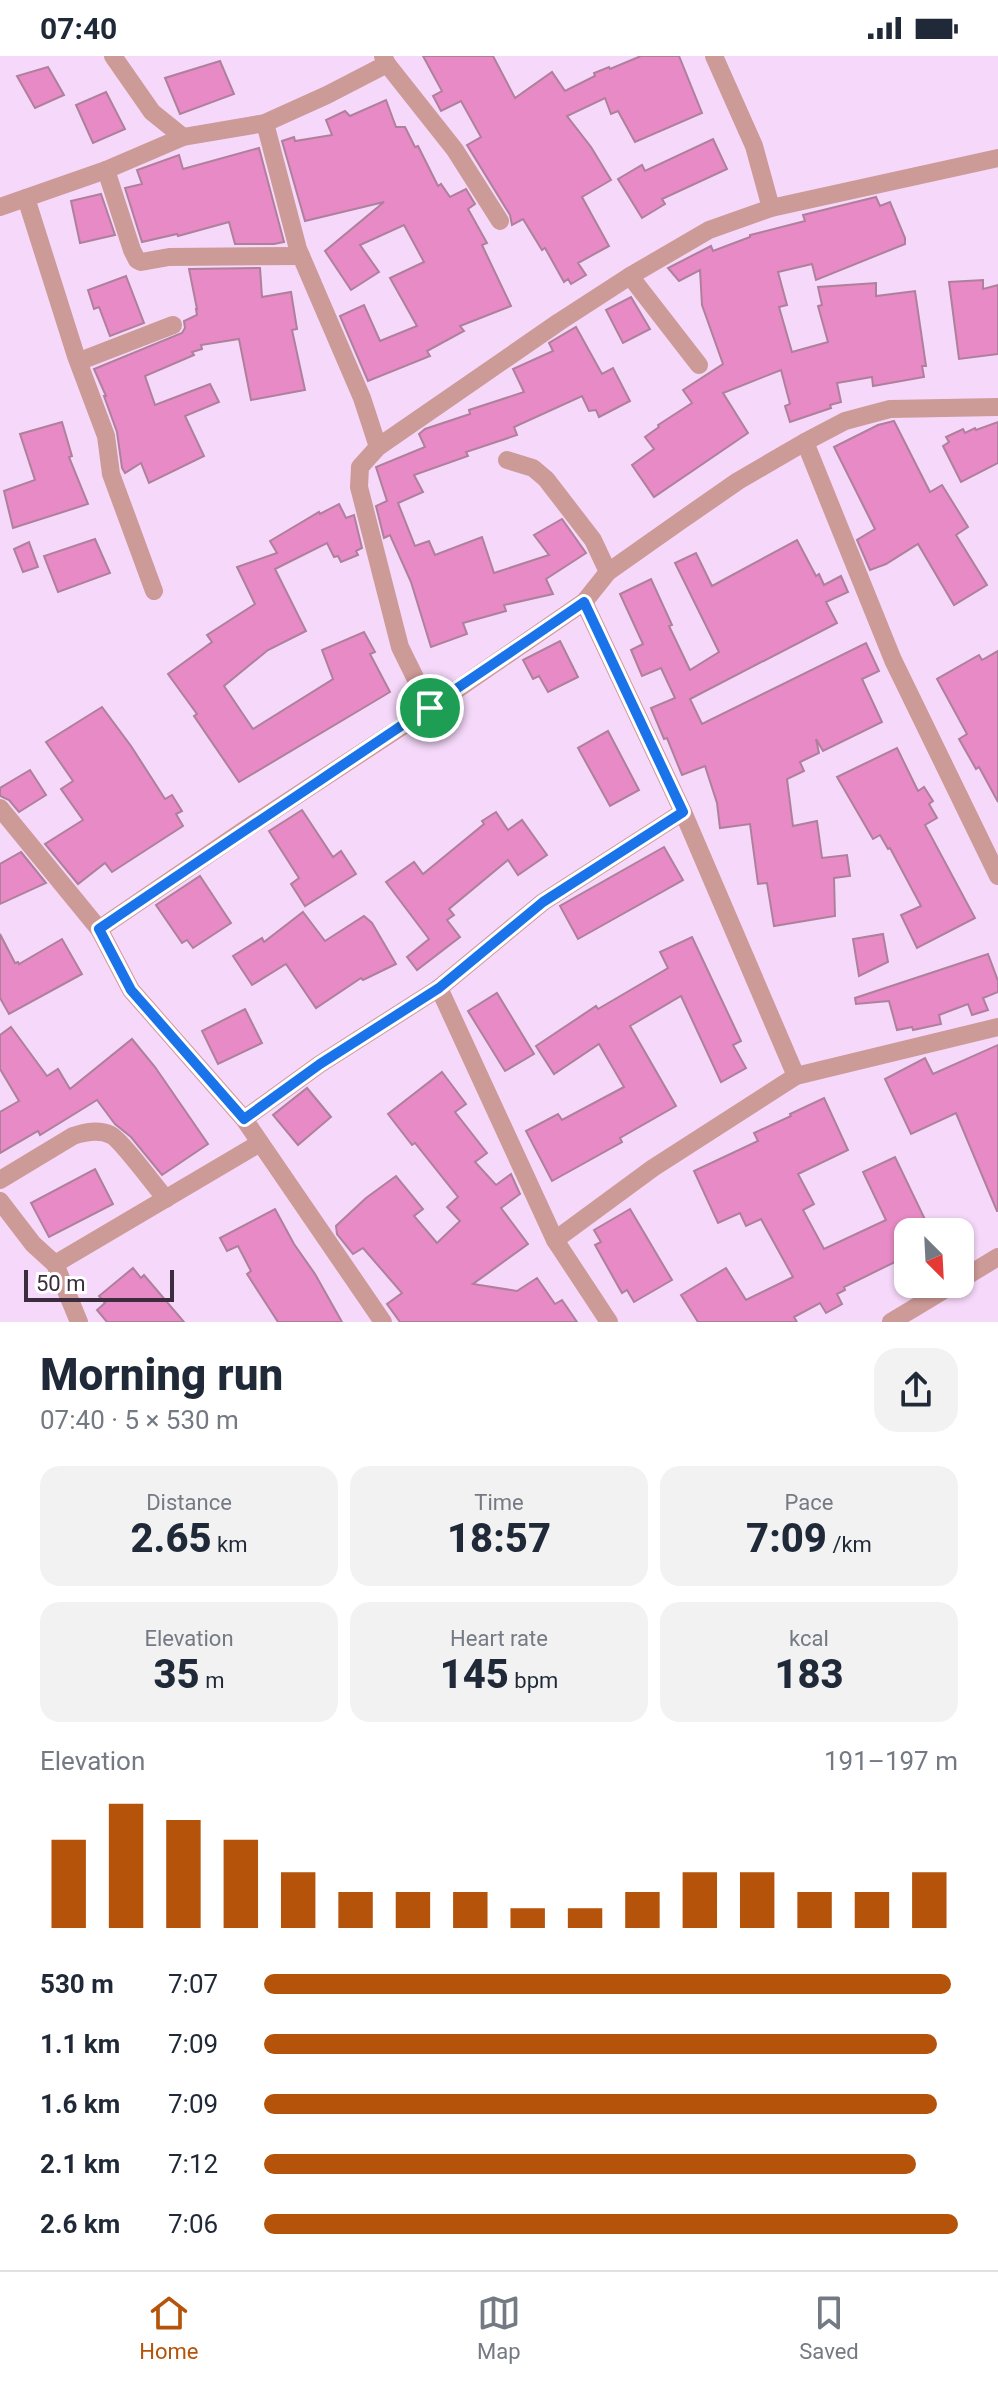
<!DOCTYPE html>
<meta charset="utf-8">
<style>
body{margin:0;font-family:Roboto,sans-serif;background:#f2f2f3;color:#1f2937;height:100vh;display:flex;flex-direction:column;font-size:30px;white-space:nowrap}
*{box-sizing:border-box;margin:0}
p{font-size:26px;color:#747a83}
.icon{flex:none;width:44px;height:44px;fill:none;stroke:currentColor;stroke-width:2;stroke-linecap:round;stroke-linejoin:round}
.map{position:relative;height:1266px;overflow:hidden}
.side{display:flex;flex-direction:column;background:#fff;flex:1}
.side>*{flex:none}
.needle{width:52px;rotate:156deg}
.tools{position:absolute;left:894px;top:1162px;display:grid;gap:16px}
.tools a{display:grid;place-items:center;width:80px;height:80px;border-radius:16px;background:#fff;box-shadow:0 2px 6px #0004;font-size:40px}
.scale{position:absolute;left:24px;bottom:20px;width:150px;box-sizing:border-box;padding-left:8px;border:4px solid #3c2d3e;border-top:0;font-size:22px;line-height:28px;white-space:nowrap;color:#3c2d3e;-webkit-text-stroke:6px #fff;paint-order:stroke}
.pin{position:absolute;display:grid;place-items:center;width:68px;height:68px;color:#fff;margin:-34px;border:4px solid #fff;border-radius:50%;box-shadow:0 2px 8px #0007}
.round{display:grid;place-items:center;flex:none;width:84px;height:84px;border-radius:24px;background:#f2f2f3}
.summary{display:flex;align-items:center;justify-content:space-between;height:136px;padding:0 40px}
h1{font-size:44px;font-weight:800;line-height:60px}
.metrics{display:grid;grid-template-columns:repeat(3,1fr);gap:12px;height:136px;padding:8px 40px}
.metrics div{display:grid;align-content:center;border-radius:20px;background:#f2f2f3;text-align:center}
.metrics b{font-size:40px;font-weight:800}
.metrics small{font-size:22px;font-weight:400}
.metrics p{font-size:22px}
.chart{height:224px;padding:16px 40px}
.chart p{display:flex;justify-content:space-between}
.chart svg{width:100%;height:144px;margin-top:8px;stroke:#b45309;stroke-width:6}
ul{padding:0 40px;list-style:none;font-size:26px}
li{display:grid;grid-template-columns:128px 96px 1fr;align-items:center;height:60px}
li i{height:20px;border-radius:10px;background:#b45309}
.status{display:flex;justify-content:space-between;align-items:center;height:56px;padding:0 40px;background:#fff;direction:ltr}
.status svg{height:22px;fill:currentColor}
.dock{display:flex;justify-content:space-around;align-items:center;height:112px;border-top:2px solid #e0e1e3;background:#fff;font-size:22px;color:#747a83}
.dock a{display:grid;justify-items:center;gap:4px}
.dock .active{color:#b45309}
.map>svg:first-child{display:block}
</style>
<div class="status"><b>07:40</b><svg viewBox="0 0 49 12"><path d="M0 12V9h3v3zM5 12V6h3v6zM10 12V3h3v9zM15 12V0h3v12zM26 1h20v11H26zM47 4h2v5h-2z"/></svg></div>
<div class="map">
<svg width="998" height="1266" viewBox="0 0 998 1266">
<rect width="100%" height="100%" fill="#f6d8fa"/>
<g fill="#e78ac5" stroke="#ae809c" stroke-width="2">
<path d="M423,0H493L515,42L552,16L565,35L595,20L594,17L609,11L610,13L641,0H679L702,57L635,86L618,55L611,58L605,42L567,60L591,91L611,124L582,141L609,190L578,207L586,219L571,228L568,223L564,226L545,192L542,194L523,163L512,169L510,159L467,89L481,81L461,45L441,55L433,40L442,35Z"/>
<path d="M220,5L234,38L180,58L165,22Z"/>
<path d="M48,11L64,39L35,52L17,20Z"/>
<path d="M106,36L125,73L93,87L76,49Z"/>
<path d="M386,44L396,71H405L415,91L418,90L438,130L441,128L450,141L466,133L475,148L468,153L487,187L482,189L511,250L460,270L464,275L427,295L430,300L368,325L340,260L364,249L380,285L417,270L390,222L424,206L404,169L360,189L379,216L351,234L325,195L384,146L305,165L282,85L294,81L295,85L332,79L326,64L345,55L350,60Z"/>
<path d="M713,83L727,113L662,143L665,148L642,162L618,123L642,109L645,115Z"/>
<path d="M259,92L284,186L274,188H235L229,166L178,180L177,178L142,186L125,132L142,128L137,114L179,99L183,113Z"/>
<path d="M101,138L115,179L80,187L71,145Z"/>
<path d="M876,141L880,150L890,146L905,182V188L816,224L812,208L778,216L787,249L779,251L792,296L828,286L818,250L822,249L818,231L876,227V240L915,235L926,310H922L924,321L873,330L872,321L837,327L841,346L830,349L831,352L790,366L785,350L790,348L781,314L723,337L748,377L654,441L632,409L654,393L645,381L659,371L658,369L692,347L683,334L723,308L702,249L700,214L679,225L668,212L711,190L713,195L750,181V179L805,165L803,159Z"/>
<path d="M260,212L262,241L291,236L297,273L292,274L305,334L251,344L239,283L201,289L202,293L192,296L194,299L145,320L155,349L210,328L219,346L185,360L204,400L149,427L141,407L125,417L122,412L117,376L104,340H106L94,313L182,277L185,272L184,265L197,259L196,253H197L189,213Z"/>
<path d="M126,220L144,267L110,280L99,251L94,253L88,234Z"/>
<path d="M983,224V233L998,229V298L959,303L949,226Z"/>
<path d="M631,241L650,273L623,287L606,254Z"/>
<path d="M576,271L602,318L613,312L630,345L599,361L596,354L589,355L582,340L514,371L517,379L466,396L468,400L414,419L423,436L398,447L415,490L429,485L435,499L482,481L494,517L549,499L534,479L562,463L586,497L546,523L553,538L504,549L506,555L463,567L467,578L431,591L411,526L390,479L384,482L376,450L387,445L376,411L425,391L419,378L425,373L470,358L469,354L524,336L513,313L553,295L549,287Z"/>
<path d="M894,365L930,436L942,429L968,471L956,479L987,529L954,549L918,488L886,508L870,514L857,484L875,473L834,391L878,369Z"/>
<path d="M62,366L72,400L69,401L88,448L13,472L4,435L35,424L20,378Z"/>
<path d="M998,366V407L961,426L943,390L949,386L946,381L963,373L965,377L975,372L976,374Z"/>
<path d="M339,448L346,462L354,459L362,492L356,495L358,499L341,506L338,500L334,501L327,487L275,513L306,575L268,594L224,630L253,673L333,623L322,594L364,576L375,596L370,598L390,636L239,726L194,660L197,658L168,618L212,586L207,579L255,548L237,511L277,497L270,485L319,456L320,458Z"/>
<path d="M95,483L110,517L58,536L44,500Z"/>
<path d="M797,484L816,520L819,518L824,529L841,520L848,536L826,546L837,567L690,643L702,668L866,587L879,615L862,623L882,666L823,695L816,683L819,697L800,706L804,715L787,723L793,770L817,765L822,802L847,799L850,820L834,822L835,860L774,870L767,827L758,828L750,768L720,772L717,747L705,710L682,719L667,682L664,683L651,652L675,642L661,612L642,620L631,594L643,588L620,538L651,523L672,569L669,570L690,614L719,596L675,507L696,497L712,530Z"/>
<path d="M29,486L38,511L23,516L14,493Z"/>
<path d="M560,585L578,621L548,636L539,620L533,623L523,604Z"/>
<path d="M998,595V746L979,711L976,713L959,683L967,678L937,623L979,599L982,604Z"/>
<path d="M102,651L131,690L165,743L172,739L182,755L176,758L183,770L112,816L105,807L78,828L45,788L83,764L61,733L73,725L46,686Z"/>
<path d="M608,675L639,734L610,750L578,692Z"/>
<path d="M897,692L918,735L924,731L933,745L929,748L937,762L925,769L975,862L917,892L901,859L921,850L890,792L888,793L880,779L873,783L837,721Z"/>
<path d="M30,714L46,739L19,756L9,744L0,740V732Z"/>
<path d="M302,754L333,801L341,795L356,818L305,850L291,828L299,822L269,775Z"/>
<path d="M496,756L508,774L522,764L547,799L518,819L508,804L449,853L454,859L447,864L460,881L417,914L407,901L429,883L386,826L414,806L423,818L484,768L482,765Z"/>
<path d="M664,791L683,824L578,883L560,850Z"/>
<path d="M21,796L46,827L0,848V808Z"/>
<path d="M200,820L231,867L193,892L187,884L182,887L156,849Z"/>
<path d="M303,856L325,885L364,860L372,867L396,908L363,924L361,922L316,952L286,908L252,929L233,900L262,882L264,886Z"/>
<path d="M0,878L15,907L18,906L19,908L62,883L82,918L9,958L0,942Z"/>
<path d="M883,878L888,906L859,920L853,883Z"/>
<path d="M692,881L741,985L733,989L746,1012L721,1026L681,940L630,970L676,1050L620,1082L622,1086L552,1125L526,1075L558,1058L562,1064L624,1031L599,988L554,1018L536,990L596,950L598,953L668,912L660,896Z"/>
<path d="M988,898L998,925V936L983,942L988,954L972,959L968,948L939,959L941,968L913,974L912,971L897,974L889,945L856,948L855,942Z"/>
<path d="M497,937L534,998L505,1015L468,955Z"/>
<path d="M245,953L262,987L218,1008L202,975Z"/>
<path d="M11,971L47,1020L58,1013L70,1033L132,983L155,1011L208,1088L162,1119L131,1081L115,1068L97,1044L40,1079L38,1075L0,1097V1056L19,1045L0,1013V979Z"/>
<path d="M998,989V1155H997L956,1057L911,1078L885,1023L925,1002L933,1018Z"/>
<path d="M442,1016L466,1048L455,1056L487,1097L475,1106L496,1129L511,1118L520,1138L501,1152L528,1188L473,1228L517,1235L537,1222L555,1248L562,1244L577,1266H400L387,1248L402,1237L363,1192L353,1198L337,1178L336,1170L366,1142L396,1120L423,1153L414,1160L437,1187L460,1165L447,1151L458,1141L415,1087L412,1089L388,1058Z"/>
<path d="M307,1032L331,1061L298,1089L273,1059Z"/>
<path d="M824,1042L848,1094L798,1118L814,1148L803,1154L824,1193L886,1164L863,1116L895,1101L931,1176H908V1192L896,1198L899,1204L844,1231L845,1234L837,1238L842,1248L826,1257L820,1247L794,1261L797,1266H698L681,1239L726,1212L746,1244L793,1221L761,1163L746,1170L740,1157L718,1167L694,1115L758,1085L754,1077L791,1060L790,1058Z"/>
<path d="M95,1113L113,1148L49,1181L31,1147Z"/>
<path d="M275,1153L294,1188L315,1218L342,1266H278L247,1218L251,1215L238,1190L227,1195L220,1182Z"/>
<path d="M630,1153L672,1224L634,1246L627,1234L622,1237L595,1189L601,1186L594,1174Z"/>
<path d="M133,1212L141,1222L144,1219L184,1266H107L97,1254L105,1247L99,1240Z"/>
</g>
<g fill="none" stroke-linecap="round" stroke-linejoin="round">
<g stroke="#cc9a97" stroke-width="18">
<path d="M113,0L152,56L183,81"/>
<path d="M383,0L387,8L455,94L500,165"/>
<path d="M714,0L754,90L771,152"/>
<path d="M265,67L298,193L362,342L378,391"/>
<path d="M106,114L132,194L137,204L141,206L169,201L301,200"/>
<path d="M26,142L76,300L106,380L111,418L154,535"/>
<path d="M0,151L106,114L183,81L265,67L327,39L387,8"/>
<path d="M630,220L699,309"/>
<path d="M80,305L173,269"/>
<path d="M805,386L893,604L998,820"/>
<path d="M507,404L533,412L546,423L593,484L608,516"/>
<path d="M584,546L683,756L796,1020"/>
<path d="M430,652L400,591L359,431L360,411L378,391L559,266L630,220L709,174L771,152L998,102"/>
<path d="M0,752L99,873L131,934L244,1063"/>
<path d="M99,873L247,772L430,652L584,546L608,516L679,466L738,425L805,386L845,365L890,353L998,351"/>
<path d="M439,932L555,1184L609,1266"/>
<path d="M0,1124L73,1080C85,1076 98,1073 111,1079C121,1084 155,1130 166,1143"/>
<path d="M0,1145L33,1188L55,1208L79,1266"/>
<path d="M555,1184L653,1112L796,1020L998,971"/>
<path d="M55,1208L260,1087"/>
<path d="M960,1224L998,1201"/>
<path d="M383,1266L244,1063L320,1008L439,932L543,846L683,756"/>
<path d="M891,1266L954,1228"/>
</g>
</g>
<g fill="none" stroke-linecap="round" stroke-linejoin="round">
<g stroke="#fff" stroke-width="16">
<path id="route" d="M584,546L683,756L543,846L439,932L320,1008L244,1063L131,934L99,873C260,763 423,657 584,546Z"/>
</g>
<use href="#route" stroke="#1a73e8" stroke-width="10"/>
</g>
</svg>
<div class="tools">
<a><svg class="needle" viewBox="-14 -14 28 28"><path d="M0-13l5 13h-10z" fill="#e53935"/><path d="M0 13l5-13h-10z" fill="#747a83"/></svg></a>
</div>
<div class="scale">50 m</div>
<div class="pin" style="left:430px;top:652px;background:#1e9e55"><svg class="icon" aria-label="arrive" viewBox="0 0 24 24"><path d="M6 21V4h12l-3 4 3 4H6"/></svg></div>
</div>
<section class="side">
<div class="summary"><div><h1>Morning run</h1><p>07:40 · 5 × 530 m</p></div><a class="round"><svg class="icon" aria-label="share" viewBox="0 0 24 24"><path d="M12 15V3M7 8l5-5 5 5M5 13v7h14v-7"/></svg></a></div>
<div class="metrics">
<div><p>Distance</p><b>2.65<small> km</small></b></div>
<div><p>Time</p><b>18:57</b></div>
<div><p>Pace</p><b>7:09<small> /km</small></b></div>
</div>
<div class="metrics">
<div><p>Elevation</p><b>35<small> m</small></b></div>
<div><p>Heart rate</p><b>145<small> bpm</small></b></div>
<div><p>kcal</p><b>183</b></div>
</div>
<div class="chart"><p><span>Elevation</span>191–197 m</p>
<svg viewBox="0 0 160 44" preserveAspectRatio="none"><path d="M5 44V17M15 44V6M25 44V11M35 44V17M45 44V27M55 44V33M65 44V33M75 44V33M85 44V38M95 44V38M105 44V33M115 44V27M125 44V27M135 44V33M145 44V33M155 44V27"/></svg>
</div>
<ul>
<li><b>530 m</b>7:07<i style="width:99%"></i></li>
<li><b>1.1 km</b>7:09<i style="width:97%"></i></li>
<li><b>1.6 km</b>7:09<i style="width:97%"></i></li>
<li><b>2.1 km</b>7:12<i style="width:94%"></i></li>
<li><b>2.6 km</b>7:06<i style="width:100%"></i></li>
</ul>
</section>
<nav class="dock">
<a class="active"><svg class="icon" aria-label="home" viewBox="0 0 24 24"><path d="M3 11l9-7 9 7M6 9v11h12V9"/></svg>Home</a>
<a><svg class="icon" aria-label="map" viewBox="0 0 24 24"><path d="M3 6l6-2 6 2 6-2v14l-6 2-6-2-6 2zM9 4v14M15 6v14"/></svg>Map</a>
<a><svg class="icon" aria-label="saved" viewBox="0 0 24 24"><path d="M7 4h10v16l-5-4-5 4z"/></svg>Saved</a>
</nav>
